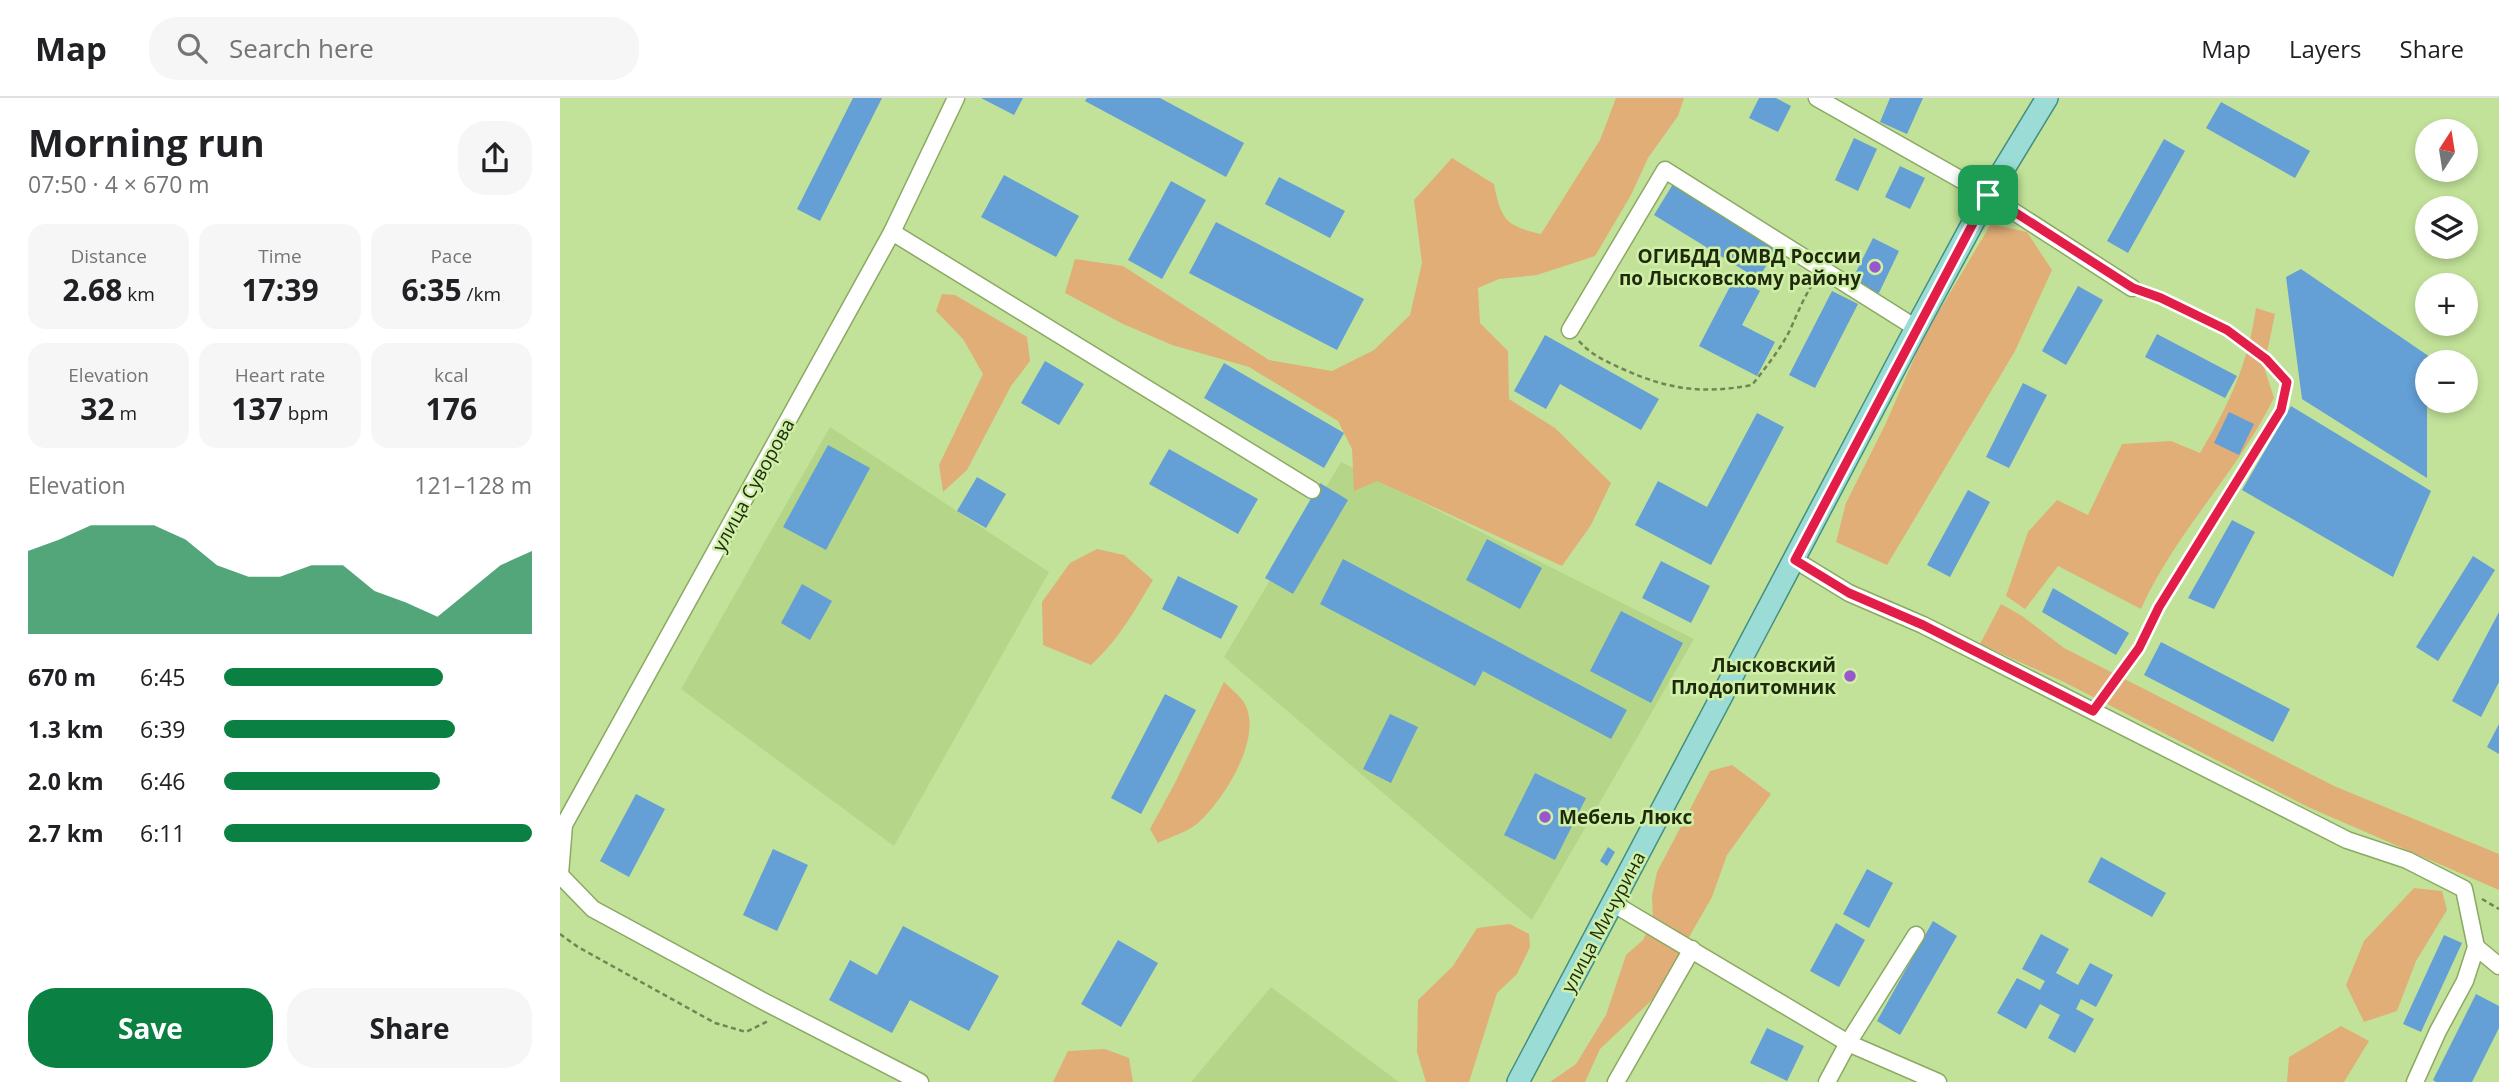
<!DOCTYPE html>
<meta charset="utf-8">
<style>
body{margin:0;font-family:"Open Sans",sans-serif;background:#f6f6f6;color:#202124;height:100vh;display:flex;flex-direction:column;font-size:26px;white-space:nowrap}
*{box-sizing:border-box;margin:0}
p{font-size:23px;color:#757577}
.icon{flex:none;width:38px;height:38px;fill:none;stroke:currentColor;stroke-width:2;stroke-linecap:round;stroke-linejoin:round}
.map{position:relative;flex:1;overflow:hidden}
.panel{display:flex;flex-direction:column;background:#fff;width:560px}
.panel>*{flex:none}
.needle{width:46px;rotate:12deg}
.tools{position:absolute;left:1855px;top:21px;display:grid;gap:14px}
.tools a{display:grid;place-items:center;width:63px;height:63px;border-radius:50%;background:#fff;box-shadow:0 4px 10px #0003;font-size:35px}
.pin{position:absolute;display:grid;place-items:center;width:60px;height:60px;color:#fff;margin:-30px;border-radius:14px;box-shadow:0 4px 10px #0006}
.round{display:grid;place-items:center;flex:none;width:74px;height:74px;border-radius:28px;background:#f6f6f6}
.headline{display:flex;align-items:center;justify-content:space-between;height:119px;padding:0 28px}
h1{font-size:38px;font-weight:700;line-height:52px}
.stats{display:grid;grid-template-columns:repeat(3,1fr);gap:10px;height:119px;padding:7px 28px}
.stats div{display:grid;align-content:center;border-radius:18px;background:#f6f6f6;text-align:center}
.stats b{font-size:30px;font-weight:700}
.stats small{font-size:19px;font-weight:400}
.stats p{font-size:19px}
.chart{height:196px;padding:14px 28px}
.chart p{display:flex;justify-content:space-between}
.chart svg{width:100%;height:126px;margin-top:7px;fill:#0b8043;opacity:.7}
.cta{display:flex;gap:14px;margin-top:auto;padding:14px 28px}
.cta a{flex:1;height:80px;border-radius:28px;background:#0b8043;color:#fff;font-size:28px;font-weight:700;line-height:80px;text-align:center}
.cta a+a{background:#f6f6f6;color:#202124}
ul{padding:0 28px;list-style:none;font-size:23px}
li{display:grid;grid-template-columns:112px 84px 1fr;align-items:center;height:52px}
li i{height:18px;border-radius:9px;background:#0b8043}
header{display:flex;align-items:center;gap:42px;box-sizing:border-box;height:98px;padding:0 35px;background:#fff;border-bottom:2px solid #e0e0e0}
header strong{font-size:33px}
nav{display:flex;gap:38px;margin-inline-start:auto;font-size:24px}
.search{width:490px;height:63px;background:#f6f6f6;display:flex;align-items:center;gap:18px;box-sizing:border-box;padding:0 24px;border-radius:28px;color:#757577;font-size:26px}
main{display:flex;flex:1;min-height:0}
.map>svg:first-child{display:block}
</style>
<header>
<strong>Map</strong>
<div class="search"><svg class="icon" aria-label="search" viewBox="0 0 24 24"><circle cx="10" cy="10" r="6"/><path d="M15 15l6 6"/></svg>Search here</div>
<nav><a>Map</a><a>Layers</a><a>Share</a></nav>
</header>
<main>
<section class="panel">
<div class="headline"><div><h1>Morning run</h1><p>07:50 · 4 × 670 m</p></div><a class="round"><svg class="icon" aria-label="share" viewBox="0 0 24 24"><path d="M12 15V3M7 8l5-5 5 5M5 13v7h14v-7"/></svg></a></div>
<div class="stats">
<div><p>Distance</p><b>2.68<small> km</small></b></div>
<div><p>Time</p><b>17:39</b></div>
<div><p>Pace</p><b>6:35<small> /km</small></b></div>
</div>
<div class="stats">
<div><p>Elevation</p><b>32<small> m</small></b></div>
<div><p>Heart rate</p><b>137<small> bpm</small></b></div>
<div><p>kcal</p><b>176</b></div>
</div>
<div class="chart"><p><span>Elevation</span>121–128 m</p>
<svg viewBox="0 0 160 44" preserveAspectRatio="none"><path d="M0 44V15L10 11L20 6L30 6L40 6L50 11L60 20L70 24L80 24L90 20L100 20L110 29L120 33L130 38L140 29L150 20L160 15V44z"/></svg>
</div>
<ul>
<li><b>670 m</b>6:45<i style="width:71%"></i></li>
<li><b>1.3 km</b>6:39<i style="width:75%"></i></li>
<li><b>2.0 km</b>6:46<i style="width:70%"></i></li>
<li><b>2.7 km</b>6:11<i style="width:100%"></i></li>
</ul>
<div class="cta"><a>Save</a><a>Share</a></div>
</section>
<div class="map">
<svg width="1939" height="984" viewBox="0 0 1939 984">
<rect width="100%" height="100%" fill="#c2e299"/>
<g fill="#b5d688">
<path d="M270,329L489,474L334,748L121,591Z"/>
<path d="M781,364L1134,541L972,822L664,559Z"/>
<path d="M711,889L839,984H631Z"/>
</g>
<g fill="#e1ae78">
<path d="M1056,0H1124L1118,18L1088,60L1071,97L1035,158L977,177L939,181L918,190L920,225L948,253L949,301L995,330L1051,385L1031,427L1002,468L817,383L794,393L792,351L778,323L689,269L612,247L563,226L505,195L515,161L563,168L709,262L772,273L814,252L850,217L862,165L854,102L892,60L934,86C941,122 946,128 981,136L1040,42Z"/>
<path d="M1431,126L1467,134L1492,172L1455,253L1327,467L1276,444L1286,405L1326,325L1363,240Z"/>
<path d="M382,196L395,197L467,239L470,263L451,288L407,372L383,394L379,367L423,276L403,241L376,213Z"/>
<path d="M1696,210L1715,216L1704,269L1714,300C1677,375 1615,435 1581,511L1498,468L1465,511L1446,498L1468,434L1497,402L1528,417L1562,346L1611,343L1640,355C1669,307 1688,266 1696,210Z"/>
<path d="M537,451L564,457L593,482C573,515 560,540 531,567L483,547L482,504L510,465Z"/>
<path d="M1441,506L1462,518L1504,550L1774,688L1939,756V792L1748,709L1504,584L1420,546Z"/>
<path d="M664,584C670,590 678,596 683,603C706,637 663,703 637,726C627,734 610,739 598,745L590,731L615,685Z"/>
<path d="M1172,667L1211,696L1167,757L1152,799L1094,900L1040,951L1025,984H990L1016,966L1046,917L1066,857L1083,842L1093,822L1092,798L1097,774L1150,673Z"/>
<path d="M1854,790L1882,793L1887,812L1856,863L1837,913L1804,924L1786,887L1804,843Z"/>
<path d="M950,826L969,836L970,849L957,876L937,895L909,984H866L857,954L858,902L893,868L917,830Z"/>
<path d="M1781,928L1809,943L1784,984H1727L1729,959Z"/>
<path d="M545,951L569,960L573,984H493L508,953Z"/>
</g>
<g fill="#649fd5">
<path d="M293,0H322L260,123L237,111Z"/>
<path d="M421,0H463L454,17Z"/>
<path d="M527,0H600L684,45L666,79L525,3Z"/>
<path d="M1199,0H1216L1231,8L1218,34L1189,20Z"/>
<path d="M1330,0H1363L1347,36L1320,24Z"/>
<path d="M1661,4L1750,53L1735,80L1646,30Z"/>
<path d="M1294,40L1317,51L1298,93L1275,82Z"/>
<path d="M1604,41L1625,53L1568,155L1547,143Z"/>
<path d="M1340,68L1365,80L1350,111L1325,99Z"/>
<path d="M444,77L519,118L496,159L421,119Z"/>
<path d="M719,79L785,113L770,140L705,106Z"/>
<path d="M611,83L646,102L602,181L568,162Z"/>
<path d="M1113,86L1217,150L1198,181L1094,117Z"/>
<path d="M656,124L804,201L777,252L629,175Z"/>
<path d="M1313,140L1339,153L1318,197L1291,184Z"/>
<path d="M1741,171L1870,259V264H1867V380L1742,301L1726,179Z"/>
<path d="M1175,179L1200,193L1182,227L1215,244L1197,278L1139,248Z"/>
<path d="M1518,188L1543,202L1506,267L1482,253Z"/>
<path d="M1272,193L1298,206L1255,290L1229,277Z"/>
<path d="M1597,236L1677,278L1665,300L1585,259Z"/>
<path d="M985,237L1099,301L1081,332L1000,286L986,311L954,293Z"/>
<path d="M485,263L524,286L499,327L461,305Z"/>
<path d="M664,265L784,335L764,370L644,300Z"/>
<path d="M1463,285L1487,297L1449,370L1426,359Z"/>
<path d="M1731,308L1871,393L1833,479L1682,392Z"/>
<path d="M1669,314L1694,326L1679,357L1654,345Z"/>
<path d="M1197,315L1224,329L1151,467L1075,427L1098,383L1147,409Z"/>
<path d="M268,347L310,370L266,452L223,429Z"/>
<path d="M609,351L698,401L678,436L589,386Z"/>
<path d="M417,379L446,396L426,430L397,413Z"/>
<path d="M760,385L788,402L733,496L705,480Z"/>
<path d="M1408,392L1430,404L1390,479L1367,467Z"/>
<path d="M1672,422L1695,434L1654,511L1628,500Z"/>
<path d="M927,441L982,470L960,511L906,482Z"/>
<path d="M1913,458L1935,472L1878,563L1856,549Z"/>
<path d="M783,461L1067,612L1051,641L923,573L915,588L760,506Z"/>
<path d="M1101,463L1150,488L1131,525L1082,500Z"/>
<path d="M618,478L678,508L661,541L602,511Z"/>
<path d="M242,486L272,503L250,542L221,525Z"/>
<path d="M1493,490L1569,535L1556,557L1482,514Z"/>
<path d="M1061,513L1123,545L1091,605L1030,573Z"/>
<path d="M1939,514V584L1921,619L1892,603Z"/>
<path d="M1601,544L1730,611L1713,644L1584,577Z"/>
<path d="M605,596L636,612L581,716L551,700Z"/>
<path d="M830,616L858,629L831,685L803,671Z"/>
<path d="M1939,626V656L1927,649Z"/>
<path d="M975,675L1026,700L995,762L944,737Z"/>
<path d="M76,696L105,711L69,779L40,763Z"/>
<path d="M1048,749L1055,754L1047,768L1040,763Z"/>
<path d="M213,751L248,767L217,833L183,817Z"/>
<path d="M1541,759L1606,795L1592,819L1528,784Z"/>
<path d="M1307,771L1333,785L1309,830L1283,816Z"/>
<path d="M1373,823L1397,838L1340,937L1317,923Z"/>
<path d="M1276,825L1305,842L1279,889L1250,873Z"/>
<path d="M343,828L439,878L409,933L350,902L332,935L269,902L290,862L317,877Z"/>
<path d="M1481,836L1509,851L1496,875L1518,887L1530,865L1553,877L1536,909L1521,901L1516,911L1534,921L1515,955L1488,940L1500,917L1480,906L1466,931L1437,915L1457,880L1480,892L1485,883L1462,871Z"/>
<path d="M1884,837L1902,845L1861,934L1843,926Z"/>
<path d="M558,842L598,865L561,929L521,906Z"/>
<path d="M1916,896L1939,908V930L1912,984H1876L1873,982Z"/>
<path d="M1207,930L1244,948L1227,983L1190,965Z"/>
</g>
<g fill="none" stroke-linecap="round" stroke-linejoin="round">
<g stroke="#8ba962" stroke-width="19">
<g id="minor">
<path d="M1257,0L1428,97L1572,190"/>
<path d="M332,134L752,392"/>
<path d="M1010,232L1105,72L1356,230"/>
<path d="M1235,462L1289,495L1363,527L1787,742L1847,762L1904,791L1916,849L1905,883L1878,933L1855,984"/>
<path d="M0,776L4,727L332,134L396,0"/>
<path d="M0,777L33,811L201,902L360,984"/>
<path d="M1054,806L1288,945L1378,984"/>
<path d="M1916,849L1939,868"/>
<path d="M1056,984L1132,851"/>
<path d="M1267,984L1288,945L1356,837"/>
</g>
</g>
<g stroke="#448f7f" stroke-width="24">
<path id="major" d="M958,984L1356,230L1428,97L1487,0"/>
</g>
<g stroke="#708653" stroke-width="2.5" stroke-dasharray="5 3.5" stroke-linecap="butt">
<path d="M1019,243C1031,257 1049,265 1065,272C1110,292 1144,296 1192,287C1206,269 1220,252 1230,232C1238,214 1244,199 1255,182"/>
<path d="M1541,602L1579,550L1599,509L1721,312L1727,284C1689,242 1640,213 1586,195"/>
<path d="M1922,801L1939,811"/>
<path d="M0,836L18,849L155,925L186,934L210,922"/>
</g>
<use href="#minor" stroke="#fff" stroke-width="16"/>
<use href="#major" stroke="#9bdcd7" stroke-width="21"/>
</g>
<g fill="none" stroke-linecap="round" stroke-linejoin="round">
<g stroke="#fff" stroke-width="14">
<path id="route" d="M1428,97L1573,190L1601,200L1667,232L1706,261L1727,284L1721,312L1599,509L1579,550L1533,613L1363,527L1289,495L1235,462Z"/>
</g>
<use href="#route" stroke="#e11d48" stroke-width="9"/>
</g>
<g fill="#9857cc" stroke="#cff0a6" stroke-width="2.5">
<circle cx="1315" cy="169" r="7"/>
<circle cx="1290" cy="578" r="7"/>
<circle cx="985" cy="719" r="7"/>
</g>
<g text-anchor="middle" stroke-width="5" stroke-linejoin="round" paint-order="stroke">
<g font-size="19" font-weight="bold" fill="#1f2a0d" stroke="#cff0a6" text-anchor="end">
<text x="1301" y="165">ОГИБДД ОМВД России<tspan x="1301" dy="22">по Лысковскому району</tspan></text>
<text x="1276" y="574">Лысковский<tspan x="1276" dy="22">Плодопитомник</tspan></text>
<text x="999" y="726" text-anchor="start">Мебель Люкс</text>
</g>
<g font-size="19" fill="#1f2a0d" stroke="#cff0a6">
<text transform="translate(193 387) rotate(-61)" y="7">улица Суворова</text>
<text transform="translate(1043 824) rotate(-62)" y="7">улица Мичурина</text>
</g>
</g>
</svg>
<div class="tools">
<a><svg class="needle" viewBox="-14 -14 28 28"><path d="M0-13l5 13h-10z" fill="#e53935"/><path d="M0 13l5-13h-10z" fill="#757577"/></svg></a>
<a><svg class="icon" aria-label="layers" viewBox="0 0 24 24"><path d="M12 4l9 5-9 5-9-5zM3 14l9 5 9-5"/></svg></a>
<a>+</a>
<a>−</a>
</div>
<div class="pin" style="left:1428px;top:97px;background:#1e9e55"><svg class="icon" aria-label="arrive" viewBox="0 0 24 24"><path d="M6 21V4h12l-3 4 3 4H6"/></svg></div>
</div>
</main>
